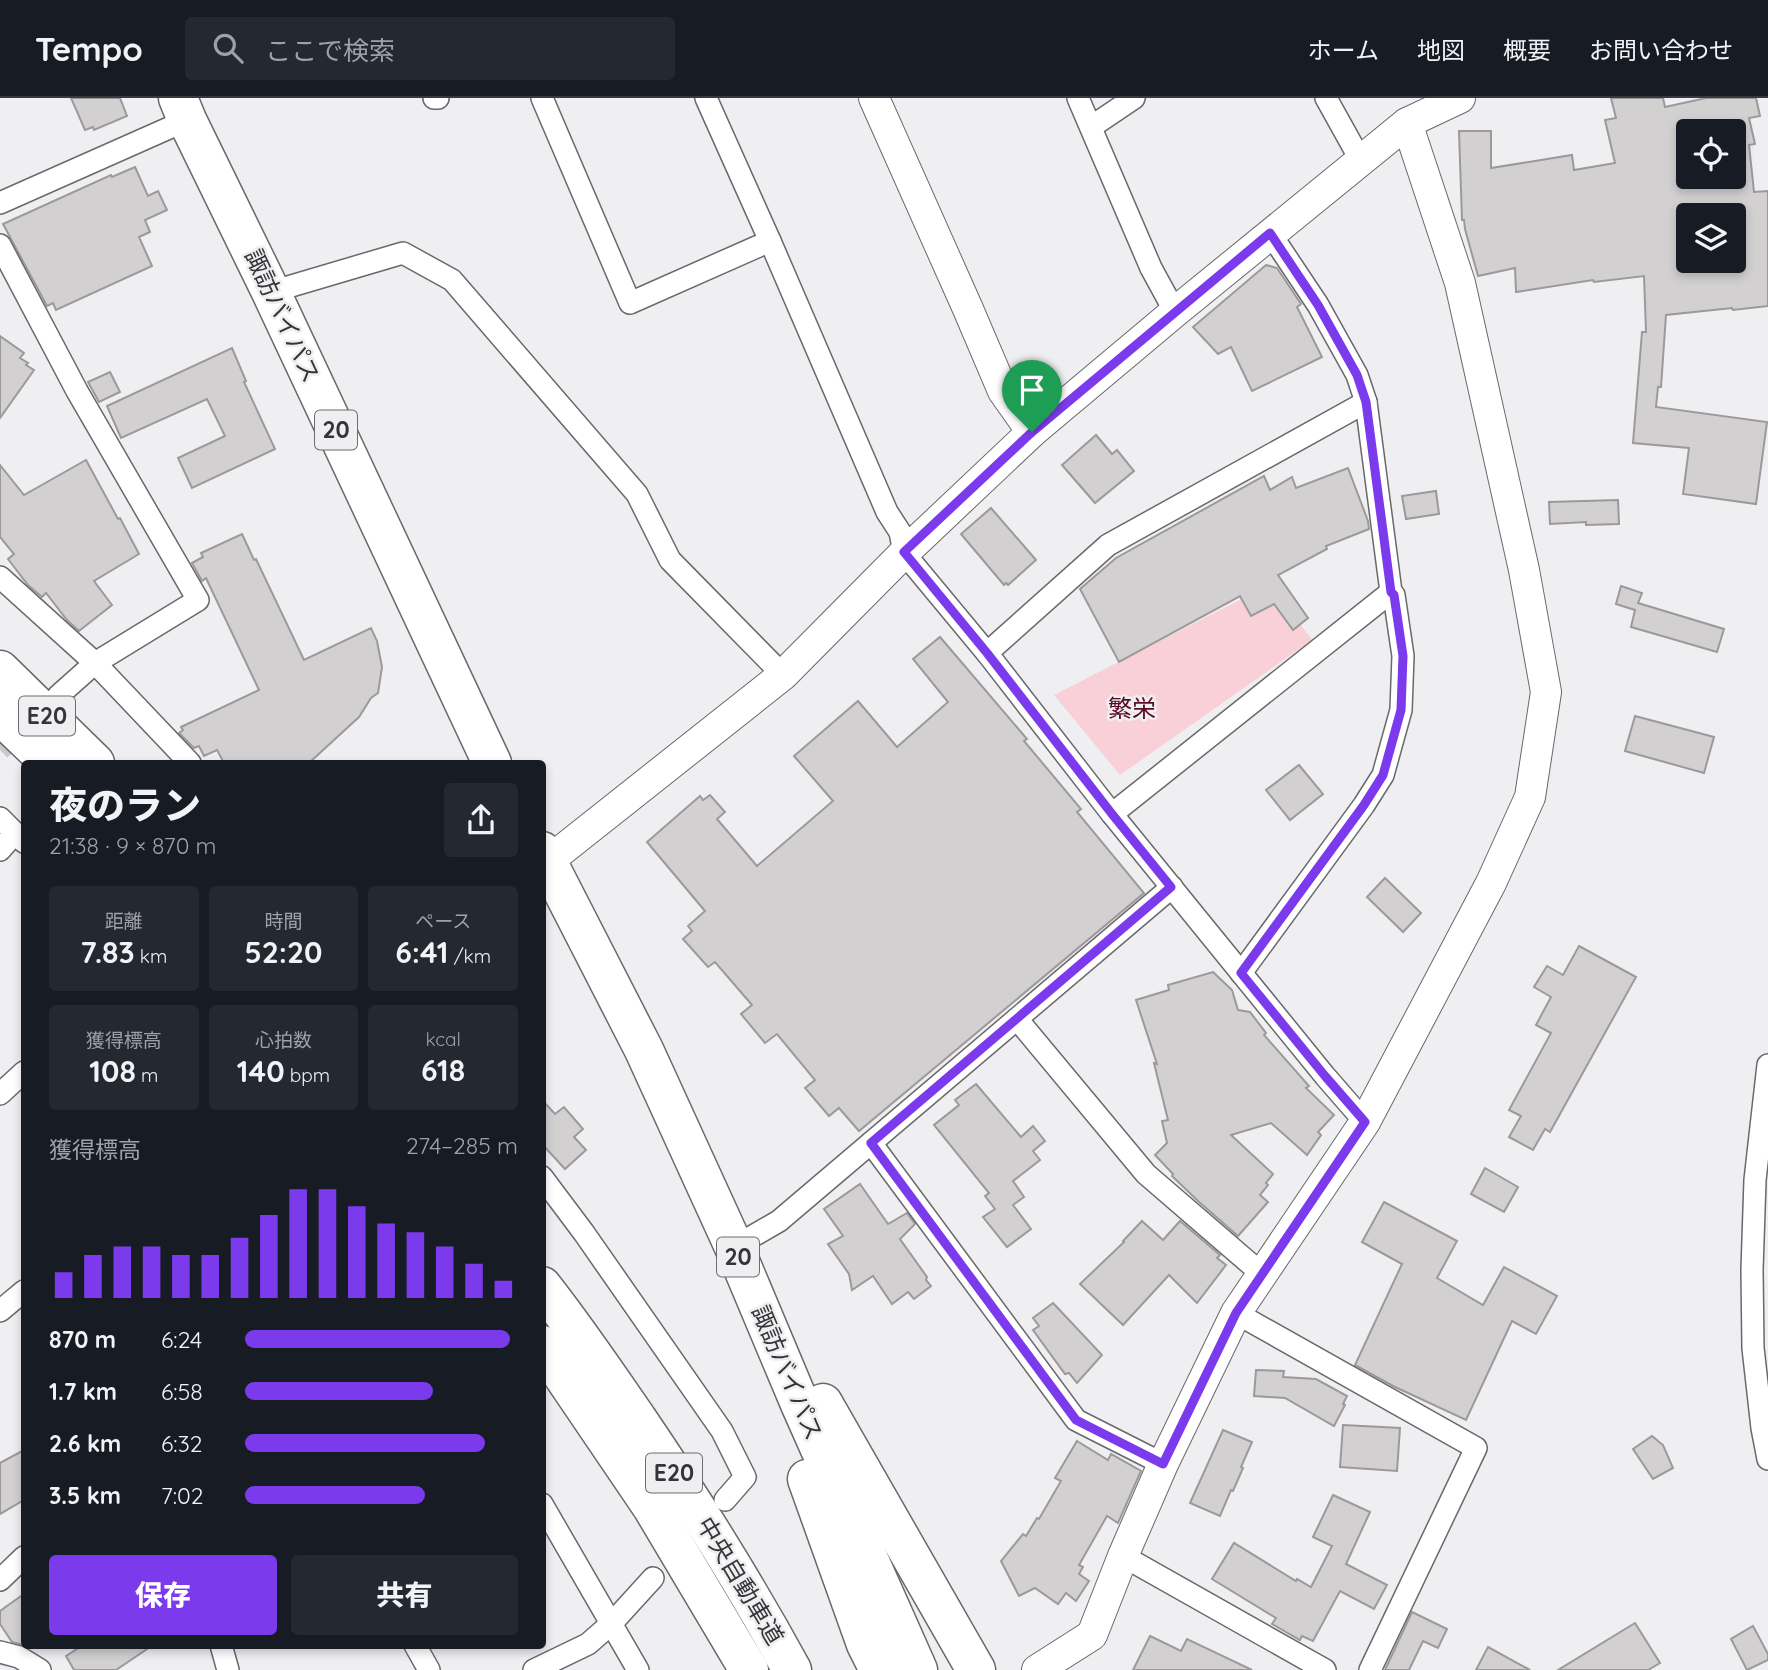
<!DOCTYPE html>
<html lang="ja">
<meta charset="utf-8">
<style>
body{margin:0;font-family:Quicksand,"Noto Sans JP",sans-serif;background:#242831;color:#f1f3f6;height:100vh;display:flex;flex-direction:column;font-size:26px;white-space:nowrap}
*{box-sizing:border-box;margin:0}
p{font-size:23px;color:#9ea1a6}
.icon{flex:none;width:38px;height:38px;fill:none;stroke:currentColor;stroke-width:2;stroke-linecap:round;stroke-linejoin:round}
.map{position:relative;flex:1;overflow:hidden}
.drawer{position:absolute;left:21px;top:662px;width:525px;height:889px;display:flex;flex-direction:column;background:#171b24;border-radius:7px;box-shadow:0 4px 10px #0003}
.drawer>*{flex:none}
.buttons{position:absolute;left:1676px;top:21px;display:grid;gap:14px}
.buttons a{display:grid;place-items:center;width:70px;height:70px;border-radius:7px;background:#171b24;box-shadow:0 4px 10px #0003;font-size:35px}
.pin{position:absolute;display:grid;place-items:center;width:60px;height:60px;color:#fff;margin:-72px -30px;border-radius:50% 50% 50% 0;rotate:-45deg;box-shadow:0 0 7px #0007}
.pin .icon{rotate:45deg}
.round{display:grid;place-items:center;flex:none;width:74px;height:74px;border-radius:7px;background:#242831}
.head{display:flex;align-items:center;justify-content:space-between;height:119px;padding:0 28px}
h1{font-size:38px;font-weight:800;line-height:52px}
.figures{display:grid;grid-template-columns:repeat(3,1fr);gap:10px;height:119px;padding:7px 28px}
.figures div{display:grid;align-content:center;border-radius:7px;background:#242831;text-align:center}
.figures b{font-size:30px;font-weight:800}
.figures small{font-size:19px;font-weight:400}
.figures p{font-size:19px}
.chart{height:196px;padding:14px 28px}
.chart p{display:flex;justify-content:space-between}
.chart svg{width:100%;height:126px;margin-top:7px;stroke:#7c3aed;stroke-width:6}
.cta{display:flex;gap:14px;margin-top:auto;padding:14px 28px}
.cta a{flex:1;height:80px;border-radius:7px;background:#7c3aed;color:#fff;font-size:28px;font-weight:800;line-height:80px;text-align:center}
.cta a+a{background:#242831;color:#f1f3f6}
ul{padding:0 28px;list-style:none;font-size:23px}
li{display:grid;grid-template-columns:112px 84px 1fr;align-items:center;height:52px}
li i{height:18px;border-radius:9px;background:#7c3aed}
header{display:flex;align-items:center;gap:42px;box-sizing:border-box;height:98px;padding:0 35px;background:#171b24;border-bottom:2px solid #363941}
header strong{font-size:33px}
nav{display:flex;gap:38px;margin-inline-start:auto;font-size:24px}
.search{width:490px;height:63px;background:#242831;display:flex;align-items:center;gap:18px;box-sizing:border-box;padding:0 24px;border-radius:7px;color:#9ea1a6;font-size:26px}
.map>svg:first-child{display:block}
</style>
<header>
<strong>Tempo</strong>
<div class="search"><svg class="icon" aria-label="search" viewBox="0 0 24 24"><circle cx="10" cy="10" r="6"/><path d="M15 15l6 6"/></svg>ここで検索</div>
<nav><a>ホーム</a><a>地図</a><a>概要</a><a>お問い合わせ</a></nav>
</header>
<div class="map">
<svg width="1768" height="1572" viewBox="0 0 1768 1572">
<rect width="100%" height="100%" fill="#efeef1"/>
<path fill="#f9d0d7" d="M1271,486L1312,542L1120,677L1054,597Z"/>
<g fill="#d3d0d2" stroke="#9c999b" stroke-width="2" fill-rule="evenodd">
<path d="M71,0H120L127,18L94,32L93,29L85,32Z"/>
<path d="M1611,0H1663L1665,9L1706,0H1756L1760,18L1749,20L1755,46L1749,47L1754,94L1768,93V208L1733,212L1732,210L1666,217L1661,289H1658L1656,309L1767,324L1756,406L1683,396L1689,350L1633,345L1642,234H1646L1644,178L1594,184L1593,182L1516,194L1515,170L1478,178L1465,131L1464,122H1462L1459,33H1491V70L1572,57L1574,72L1615,65L1605,22L1616,20ZM1689,33H1734V79H1689ZM1689,117H1734V163H1689Z"/>
<path d="M135,69L148,98L158,93L167,112L145,122L150,134L139,139L152,168L56,212L53,205L47,208L3,126L111,77L112,79Z"/>
<path d="M1266,167L1277,170L1301,206L1297,209L1322,259L1252,293L1231,249L1218,256L1193,229Z"/>
<path d="M0,238L24,255L20,260L28,265L26,267L34,272L0,320Z"/>
<path d="M232,250L246,283L244,284L275,351L192,390L178,360L225,338L207,301L121,340L107,308Z"/>
<path d="M110,274L120,294L99,304L88,284Z"/>
<path d="M1096,337L1112,356L1117,352L1134,373L1095,405L1062,367Z"/>
<path d="M86,362L118,421L120,420L139,456L94,483L112,507L79,533L67,522L46,495L42,499L28,487L8,461L14,456L0,439V367L24,397Z"/>
<path d="M1348,370L1368,423L1369,431L1326,448L1327,451L1278,477L1308,520L1293,532L1274,506L1251,518L1240,498L1119,564L1080,491L1116,460L1264,378L1270,392L1292,379L1296,390Z"/>
<path d="M1436,393L1439,416L1406,421L1402,398Z"/>
<path d="M1618,402L1619,426L1586,427V424L1550,426L1549,404Z"/>
<path d="M991,410L1036,462L1008,487L1006,485L1004,487L961,436Z"/>
<path d="M242,436L254,462L256,461L304,562L371,530L377,543L382,569L378,595L371,600L359,619L309,665H224L217,652L204,658L199,648L194,650L179,635L183,632L181,629L259,592L206,480L202,483L192,465L203,459L201,455Z"/>
<path d="M1621,488L1642,495L1638,505L1724,531L1717,554L1631,529L1635,512L1616,506Z"/>
<path d="M940,539L1027,641L1024,643L1081,711L1077,714L1144,795L859,1033L839,1010L829,1018L805,990L815,982L777,936L765,945L741,916L752,907L715,864L708,869L683,841L692,833L688,828L705,813L647,744L700,698L703,702L710,697L725,714L717,721L757,768L833,703L794,658L858,603L897,649L948,604L913,561Z"/>
<path d="M1635,618L1714,639L1704,675L1625,653Z"/>
<path d="M1299,667L1323,696L1290,722L1266,692Z"/>
<path d="M1385,780L1421,815L1403,834L1367,799Z"/>
<path d="M1579,848L1636,879L1550,1034L1545,1031L1533,1052L1509,1039L1521,1018L1509,1012L1551,935L1536,927L1551,899L1534,889L1547,868L1563,877Z"/>
<path d="M1213,874L1232,892L1238,912L1250,914L1266,935L1264,937L1309,988L1306,990L1334,1017L1318,1034L1321,1037L1307,1057L1271,1025L1231,1037L1273,1076L1266,1085L1268,1087L1260,1097L1268,1104L1238,1138L1198,1103L1172,1078L1173,1076L1155,1057L1167,1045L1162,1023L1168,1022L1154,965L1157,966L1136,902L1169,892L1168,887Z"/>
<path d="M976,986L1021,1039L1033,1028L1045,1043L1033,1053L1040,1062L1013,1083L1024,1099L1013,1107L1031,1131L1007,1149L983,1119L995,1111L985,1098L989,1095L934,1027L959,1007L955,1002Z"/>
<path d="M542,1002L555,1016L564,1009L583,1031L574,1039L586,1052L565,1071L542,1046Z"/>
<path d="M1485,1070L1518,1089L1504,1114L1471,1096Z"/>
<path d="M860,1086L888,1126L907,1115L915,1126L900,1141L927,1179L926,1182L931,1188L914,1201L908,1194L892,1206L873,1178L852,1192L849,1176L828,1146L843,1138L824,1111Z"/>
<path d="M1384,1104L1457,1143L1437,1180L1483,1207L1504,1169L1557,1198L1536,1236L1512,1223L1466,1322L1393,1288L1355,1267L1402,1166L1362,1144Z"/>
<path d="M1142,1123L1163,1142L1180,1123L1220,1157L1217,1160L1226,1167L1197,1205L1169,1177L1123,1227L1080,1186L1124,1144L1123,1143Z"/>
<path d="M1053,1205L1102,1257L1077,1285L1069,1275L1065,1276L1033,1232L1039,1228L1033,1220Z"/>
<path d="M1256,1272L1284,1273L1283,1279L1316,1281L1347,1298L1343,1306L1345,1307L1334,1328L1285,1300L1254,1298Z"/>
<path d="M1343,1327L1400,1330L1397,1373L1340,1369Z"/>
<path d="M1223,1332L1252,1344L1241,1369L1243,1370L1233,1393L1231,1392L1220,1418L1190,1405Z"/>
<path d="M1652,1338L1663,1347L1673,1370L1653,1381L1633,1351Z"/>
<path d="M1077,1343L1108,1362L1111,1356L1141,1373L1118,1425L1107,1418L1079,1467L1083,1469L1079,1476L1089,1483L1076,1503L1066,1495L1058,1506L1035,1490L1019,1498L1001,1463L1023,1436L1026,1438L1037,1420L1039,1421L1061,1383L1055,1380Z"/>
<path d="M24,1352V1402L0,1416V1365Z"/>
<path d="M1333,1397L1370,1414L1346,1466L1387,1487L1374,1511L1340,1493L1313,1543L1302,1538L1300,1542L1272,1526L1276,1520L1212,1481L1234,1445L1296,1483L1297,1481L1311,1489L1332,1448L1313,1439Z"/>
<path d="M24,1496V1547L12,1544L0,1526V1513Z"/>
<path d="M1412,1514L1447,1531L1438,1550L1423,1543L1409,1572H1385Z"/>
<path d="M1635,1525L1660,1565L1648,1572H1558Z"/>
<path d="M1753,1528L1768,1556V1562L1747,1572L1731,1541Z"/>
<path d="M1150,1538L1181,1553L1187,1541L1252,1572H1133Z"/>
<path d="M83,1547H153L116,1572H74L66,1558Z"/>
<path d="M1488,1549L1530,1572H1476Z"/>
</g>
<g fill="none" stroke-linecap="round" stroke-linejoin="round">
<path stroke="#cac9cc" stroke-width="21" stroke-dasharray="21 10" stroke-linecap="butt" d="M0,652L25,628"/>
<g stroke="#69686a" stroke-width="24">
<g id="street">
<path d="M434,0H438"/>
<path d="M542,0L630,205L770,143"/>
<path d="M706,0L770,143L887,414L900,434L904,455L987,555L1112,716L1325,978L1365,1024"/>
<path d="M1078,0L1151,170L1175,214"/>
<path d="M1326,0L1361,63"/>
<path d="M1091,29L1134,0"/>
<path d="M0,105L187,22"/>
<path d="M0,147L77,293L198,502L95,565L58,598"/>
<path d="M271,194L403,155L452,182L637,396L670,462L783,577"/>
<path d="M0,479L95,565L190,665"/>
<path d="M987,555L1108,447L1366,304"/>
<path d="M1112,716L1391,494"/>
<path d="M0,720L24,744"/>
<path d="M0,752L15,735"/>
<path d="M1241,875L1364,707L1383,677L1401,612L1403,558L1394,497L1391,494L1366,304L1357,277L1318,207L1270,135"/>
<path d="M1017,921L1146,1076L1262,1176"/>
<path d="M1768,967L1755,1082L1752,1172L1753,1250L1762,1330L1768,1361"/>
<path d="M0,996L24,974"/>
<path d="M871,1045L1076,1322L1163,1366"/>
<path d="M542,1079L584,1135L722,1333L745,1379L725,1402"/>
<path d="M734,1149L779,1123L1172,789"/>
<path d="M0,1213L24,1193"/>
<path d="M1236,1215L1476,1350L1370,1572"/>
<path d="M542,1406L638,1572"/>
<path d="M1123,1458L1325,1572"/>
<path d="M0,1482L24,1459"/>
<path d="M221,1547L228,1572"/>
<path d="M415,1547L429,1572"/>
<path d="M0,1554L19,1559L40,1572"/>
<path d="M534,1572L588,1546L612,1525L653,1480"/>
</g>
</g>
<g stroke="#69686a" stroke-width="32">
<g id="secondary">
<path d="M874,0L968,211L1003,293L1032,334"/>
<path d="M542,768L783,577L904,455L1032,334L1175,214L1407,25L1460,0"/>
<path d="M1037,1572L1092,1537L1123,1458L1163,1366L1236,1215L1365,1024L1491,785L1530,699L1546,594L1524,472L1460,185L1407,25"/>
</g>
</g>
<g stroke="#69686a" stroke-width="41">
<g id="highway">
<path d="M178,0L187,22L271,194L492,665"/>
<path d="M0,572L95,665"/>
<path d="M0,617L50,665"/>
<path d="M542,753L644,952L734,1149L800,1306L918,1572"/>
<path d="M542,1188C576,1231 607,1277 638,1322C693,1403 745,1486 792,1572"/>
<path d="M542,1247L652,1409L749,1572"/>
<path d="M823,1305L976,1572"/>
<path d="M807,1381L866,1546L879,1572"/>
</g>
</g>
<use href="#street" stroke="#fff" stroke-width="21"/>
<use href="#secondary" stroke="#fff" stroke-width="30"/>
<use href="#highway" stroke="#fff" stroke-width="38"/>
</g>
<g fill="none" stroke-linecap="round" stroke-linejoin="round">
<g stroke="#fff" stroke-width="14">
<path id="route" d="M1270,135L1318,207L1357,277L1366,304L1391,494L1394,497L1403,558L1401,612L1383,677L1364,707L1241,875L1325,978L1365,1024L1236,1215L1163,1366L1076,1322L871,1045L1171,789L1112,716L987,555L904,454L1032,334Z"/>
</g>
<use href="#route" stroke="#7c3aed" stroke-width="9"/>
</g>
<g text-anchor="middle" stroke-width="5" stroke-linejoin="round" paint-order="stroke">
<g fill="#efeef1" stroke="#6d6c6e" stroke-width="2">
<rect x="315" y="312.5" width="42" height="39" rx="5"/>
<rect x="19" y="598.5" width="56" height="39" rx="5"/>
<rect x="717" y="1139.5" width="42" height="39" rx="5"/>
<rect x="646" y="1355.5" width="56" height="39" rx="5"/>
</g>
<g font-size="23" font-weight="bold" fill="#353436">
<text x="336" y="340">20</text>
<text x="47" y="626">E20</text>
<text x="738" y="1167">20</text>
<text x="674" y="1383">E20</text>
</g>
<g font-size="24" fill="#353436" stroke="#efeef1">
<text transform="translate(282 218) rotate(65)" y="8">諏訪バイパス</text>
<text transform="translate(787 1275) rotate(67)" y="8">諏訪バイパス</text>
<text transform="translate(740 1483) rotate(59)" y="8">中央自動車道</text>
</g>
<g font-size="24" fill="#590924" stroke="#efeef1">
<text x="1132" y="619">繁栄</text>
</g>
</g>
</svg>
<div class="buttons">
<a><svg class="icon" aria-label="locate" viewBox="0 0 24 24"><circle cx="12" cy="12" r="6"/><path d="M12 2v4M12 18v4M2 12h4M18 12h4"/></svg></a>
<a><svg class="icon" aria-label="layers" viewBox="0 0 24 24"><path d="M12 4l9 5-9 5-9-5zM3 14l9 5 9-5"/></svg></a>
</div>
<div class="pin" style="left:1032px;top:334px;background:#1e9e55"><svg class="icon" aria-label="arrive" viewBox="0 0 24 24"><path d="M6 21V4h12l-3 4 3 4H6"/></svg></div>
<section class="drawer">
<div class="head"><div><h1>夜のラン</h1><p>21:38 · 9 × 870 m</p></div><a class="round"><svg class="icon" aria-label="share" viewBox="0 0 24 24"><path d="M12 15V3M7 8l5-5 5 5M5 13v7h14v-7"/></svg></a></div>
<div class="figures">
<div><p>距離</p><b>7.83<small> km</small></b></div>
<div><p>時間</p><b>52:20</b></div>
<div><p>ペース</p><b>6:41<small> /km</small></b></div>
</div>
<div class="figures">
<div><p>獲得標高</p><b>108<small> m</small></b></div>
<div><p>心拍数</p><b>140<small> bpm</small></b></div>
<div><p>kcal</p><b>618</b></div>
</div>
<div class="chart"><p><span>獲得標高</span>274–285 m</p>
<svg viewBox="0 0 160 44" preserveAspectRatio="none"><path d="M5 44V35M15 44V29M25 44V26M35 44V26M45 44V29M55 44V29M65 44V23M75 44V15M85 44V6M95 44V6M105 44V12M115 44V18M125 44V21M135 44V26M145 44V32M155 44V38"/></svg>
</div>
<ul>
<li><b>870 m</b>6:24<i style="width:97%"></i></li>
<li><b>1.7 km</b>6:58<i style="width:69%"></i></li>
<li><b>2.6 km</b>6:32<i style="width:88%"></i></li>
<li><b>3.5 km</b>7:02<i style="width:66%"></i></li>
</ul>
<div class="cta"><a>保存</a><a>共有</a></div>
</section>
</div>
